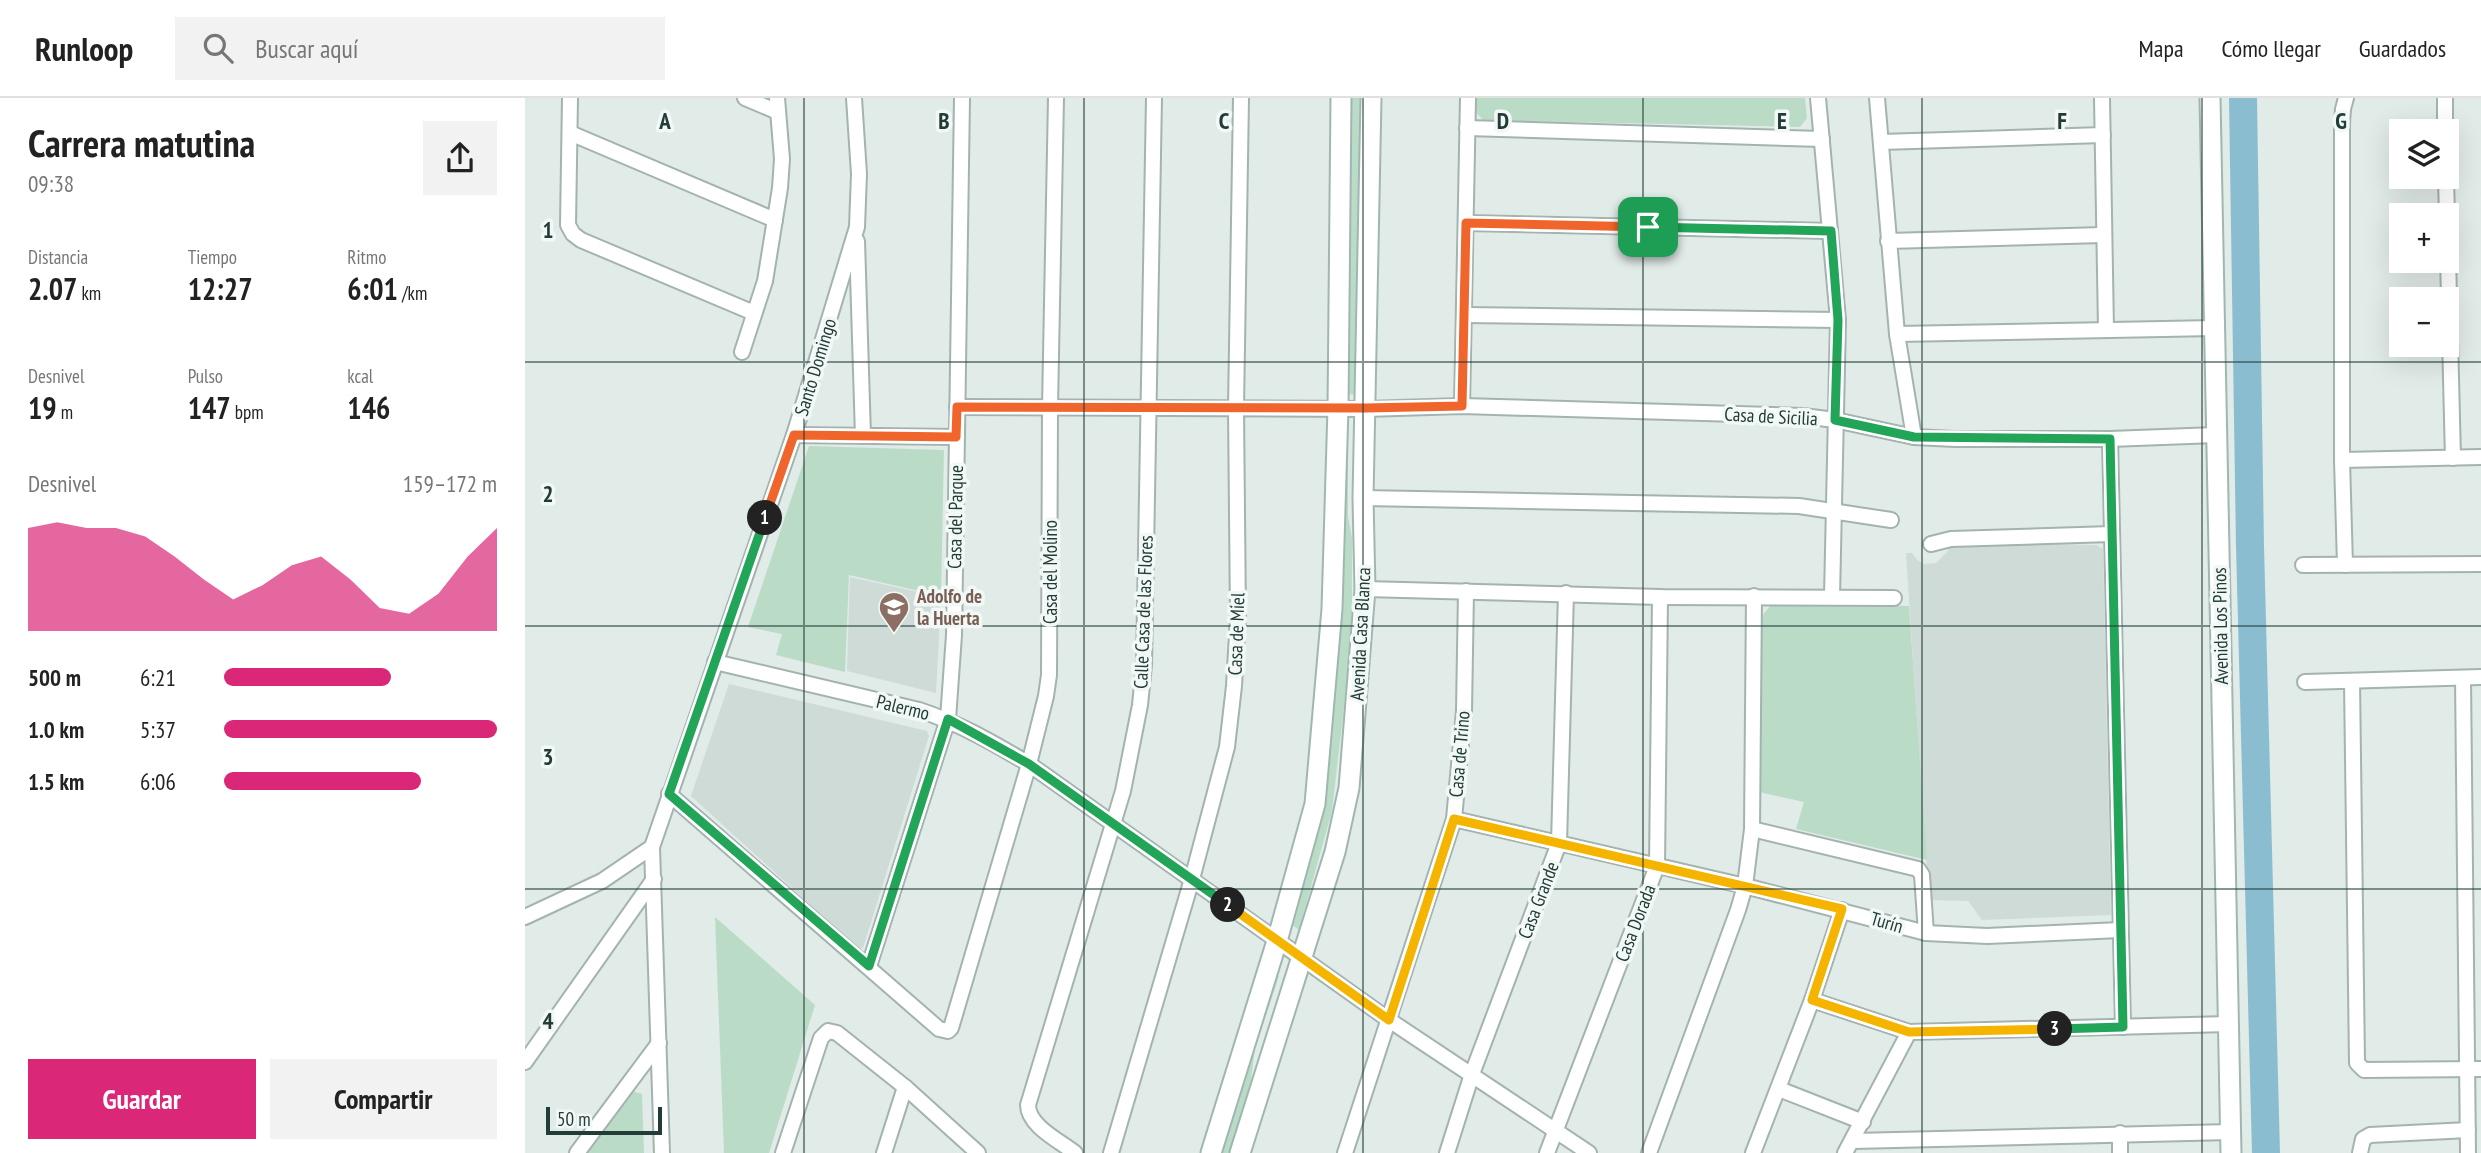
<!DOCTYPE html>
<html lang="es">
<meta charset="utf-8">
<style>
body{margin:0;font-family:"PT Sans Narrow",sans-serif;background:#f2f2f2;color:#222;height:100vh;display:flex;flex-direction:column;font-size:26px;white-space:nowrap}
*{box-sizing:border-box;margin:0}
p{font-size:23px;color:#767676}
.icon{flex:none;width:38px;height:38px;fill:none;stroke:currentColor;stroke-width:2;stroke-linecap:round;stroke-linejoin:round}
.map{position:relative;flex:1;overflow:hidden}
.details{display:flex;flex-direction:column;background:#fff;width:525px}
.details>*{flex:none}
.fabs{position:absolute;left:1864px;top:21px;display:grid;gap:14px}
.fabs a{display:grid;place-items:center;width:70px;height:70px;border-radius:0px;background:#fff;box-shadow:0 7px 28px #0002;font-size:35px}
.scale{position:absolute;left:21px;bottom:18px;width:116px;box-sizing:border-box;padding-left:7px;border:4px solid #223c38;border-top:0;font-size:19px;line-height:24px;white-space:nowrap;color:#223c38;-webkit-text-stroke:5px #f2f8f6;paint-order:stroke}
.pin{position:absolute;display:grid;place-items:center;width:60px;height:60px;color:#fff;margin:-30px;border-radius:14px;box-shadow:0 4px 10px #0006}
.km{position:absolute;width:35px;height:35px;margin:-18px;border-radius:50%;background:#222;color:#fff;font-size:19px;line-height:35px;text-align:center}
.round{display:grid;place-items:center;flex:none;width:74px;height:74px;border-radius:0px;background:#f2f2f2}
.head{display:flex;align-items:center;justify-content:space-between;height:119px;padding:0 28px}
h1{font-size:38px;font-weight:600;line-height:52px}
.metrics{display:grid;grid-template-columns:repeat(3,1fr);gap:10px;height:119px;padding:7px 28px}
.metrics div{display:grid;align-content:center}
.metrics b{font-size:30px;font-weight:600}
.metrics small{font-size:19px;font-weight:400}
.metrics p{font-size:19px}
.chart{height:196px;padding:14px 28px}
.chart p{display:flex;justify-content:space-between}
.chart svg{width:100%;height:126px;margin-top:7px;fill:#db2777;opacity:.7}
.button{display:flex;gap:14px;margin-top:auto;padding:14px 28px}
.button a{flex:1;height:80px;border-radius:0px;background:#db2777;color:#fff;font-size:28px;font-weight:600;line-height:80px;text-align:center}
.button a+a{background:#f2f2f2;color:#222}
ul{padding:0 28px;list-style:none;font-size:23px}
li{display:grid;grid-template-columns:112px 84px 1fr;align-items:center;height:52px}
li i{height:18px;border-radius:9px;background:#db2777}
header{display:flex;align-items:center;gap:42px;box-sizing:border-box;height:98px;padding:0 35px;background:#fff;border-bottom:2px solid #e0e0e0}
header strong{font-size:33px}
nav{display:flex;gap:38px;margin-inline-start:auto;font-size:24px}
.search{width:490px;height:63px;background:#f2f2f2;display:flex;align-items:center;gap:18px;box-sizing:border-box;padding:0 24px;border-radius:0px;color:#767676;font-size:26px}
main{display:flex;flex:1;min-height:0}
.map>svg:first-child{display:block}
</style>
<header>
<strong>Runloop</strong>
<div class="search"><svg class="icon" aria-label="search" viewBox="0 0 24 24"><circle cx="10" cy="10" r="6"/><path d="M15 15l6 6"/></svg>Buscar aquí</div>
<nav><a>Mapa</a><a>Cómo llegar</a><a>Guardados</a></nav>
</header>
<main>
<section class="details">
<div class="head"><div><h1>Carrera matutina</h1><p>09:38</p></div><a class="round"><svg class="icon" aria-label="share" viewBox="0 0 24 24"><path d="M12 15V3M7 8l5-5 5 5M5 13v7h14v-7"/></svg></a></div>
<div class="metrics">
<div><p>Distancia</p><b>2.07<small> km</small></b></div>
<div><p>Tiempo</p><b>12:27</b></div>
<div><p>Ritmo</p><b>6:01<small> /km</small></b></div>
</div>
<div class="metrics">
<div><p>Desnivel</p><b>19<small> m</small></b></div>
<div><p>Pulso</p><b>147<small> bpm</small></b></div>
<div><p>kcal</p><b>146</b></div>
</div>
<div class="chart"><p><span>Desnivel</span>159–172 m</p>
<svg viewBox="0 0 160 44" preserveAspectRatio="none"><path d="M0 44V8L10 6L20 8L30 8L40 11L50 18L60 26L70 33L80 28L90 21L100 18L110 26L120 36L130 38L140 31L150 18L160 8V44z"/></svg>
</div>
<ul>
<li><b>500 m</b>6:21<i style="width:61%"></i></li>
<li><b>1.0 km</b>5:37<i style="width:100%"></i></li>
<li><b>1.5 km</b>6:06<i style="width:72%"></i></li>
</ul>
<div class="button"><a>Guardar</a><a>Compartir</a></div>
</section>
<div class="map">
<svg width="1956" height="1055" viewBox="0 0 1956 1055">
<rect width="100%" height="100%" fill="#e1ebe8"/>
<g fill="#cfdbd7">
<path d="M1425,445L1572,447L1578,451L1586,817L1457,822L1443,803L1404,802L1381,455H1387L1392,462L1399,466L1411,465L1423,453Z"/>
<path d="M325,479L416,499L411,595L322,573Z"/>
<path d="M204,586L402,633L404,638L338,850L334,851L166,698Z"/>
</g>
<g fill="#badcc7">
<path d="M822,0H835L831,297L822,296Z"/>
<path d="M949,0H1280L1282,20L1275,29L958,22L949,12Z"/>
<path d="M284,348L419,352L416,498L324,477L320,574L251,557L257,536L223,529Z"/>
<path d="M817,361H823V418L827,440V539L807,713L774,832L763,824L792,723Z"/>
<path d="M1246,507L1384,508L1402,762L1271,731L1279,704L1234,694L1236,519Z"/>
<path d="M190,819L290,907L244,1055H199Z"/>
<path d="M748,876L754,878L730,951L724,997L706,1055H691Z"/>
<path d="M104,992L117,996L119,1055H59Z"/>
</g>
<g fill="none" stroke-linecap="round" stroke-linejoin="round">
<path stroke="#8abdd0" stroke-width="28" d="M1718,0L1725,448L1741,1055"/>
<g stroke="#a4b3b0" stroke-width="18">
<g id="street">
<path d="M45,0L43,127L48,136L56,142L229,215"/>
<path d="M220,0L253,14"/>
<path d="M1293,0L1313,222L1307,499"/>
<path d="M1352,0L1372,236L1389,339"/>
<path d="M1577,0L1581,232"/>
<path d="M1920,0V33"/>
<path d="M942,30L1297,41"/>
<path d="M45,35L250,122"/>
<path d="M1356,44L1578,37"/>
<path d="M1921,79L1928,360"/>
<path d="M941,125L1305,133"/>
<path d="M332,143L338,338"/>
<path d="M1363,143L1578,137"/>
<path d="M939,217L1313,222"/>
<path d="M1372,236L1690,230"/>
<path d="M217,254L240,183L255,90L257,61L252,0"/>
<path d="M937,308L943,0"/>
<path d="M432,309L841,311L937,308L1278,318L1310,322L1389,339L1430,341H1585L1691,337"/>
<path d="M269,337L431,339"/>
<path d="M1585,341L1598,929"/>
<path d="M1817,362L1956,359"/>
<path d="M838,400L1274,408L1366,422"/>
<path d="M1406,446L1426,441L1587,436"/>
<path d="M1778,467L1956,466"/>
<path d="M1820,467L1817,362V25L1818,11L1821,0"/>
<path d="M840,491L1135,499L1369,500"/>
<path d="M190,564L394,612C434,625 468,645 504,666L864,922L1064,1055"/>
<path d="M1938,580L1943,1055"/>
<path d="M1827,583L1832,965L1839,972L1956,971"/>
<path d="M1780,584L1956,579"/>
<path d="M144,696L414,931L423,933L426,930L504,666L521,598L524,577L525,309L531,0"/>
<path d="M929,721L1220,788L1401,835L1462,838L1595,832"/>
<path d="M1227,731L1393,771L1397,777L1401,835"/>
<path d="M127,749L137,1055"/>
<path d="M0,819L77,783L127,749L269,337L332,129L334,76L329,0"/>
<path d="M344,868L423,621L429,537L437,0"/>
<path d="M1287,902L1384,934L1704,926"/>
<path d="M0,964L129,781"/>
<path d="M1254,991L1338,1024"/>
<path d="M1595,1035V1055"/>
<path d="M1328,1043L1706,1034"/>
<path d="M52,1055L134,945"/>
<path d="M258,1055L296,940L303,933L312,935L380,989L453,1055"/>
<path d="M359,1055L380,989"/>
<path d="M550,1055C535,1043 503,1028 503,1007L598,693L615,607L619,567L629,0"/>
<path d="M586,1055L667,781L702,649L709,588L713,520L711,310L716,0"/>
<path d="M820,1055L929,721L939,613L941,493"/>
<path d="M922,1055L947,976L1034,745L1041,495"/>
<path d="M1022,1055L1132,768L1135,499"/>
<path d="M1124,1055L1213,812L1220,788L1227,731L1229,498"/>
<path d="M1228,1055L1287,902L1317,812"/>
<path d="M1320,1055L1384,934"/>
<path d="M1835,1055L1838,1041L1845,1037L1943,1032"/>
</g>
</g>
<g stroke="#a0b7b1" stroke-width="23">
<g id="secondary">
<path d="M1685,0L1706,1055"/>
<path d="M686,1055L752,843L790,706L807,511L813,310L816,0"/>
<path d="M715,1055L810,754L824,690L840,491L838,400L846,0"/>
</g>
</g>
<use href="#street" stroke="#fff" stroke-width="14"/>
<use href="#secondary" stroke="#fff" stroke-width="19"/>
</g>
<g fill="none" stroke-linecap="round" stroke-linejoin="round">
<g stroke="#fff" stroke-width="14">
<path id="split-1" d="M240,420L269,337L431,339L432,309L841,310L937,308L941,125L1123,129"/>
</g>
<g stroke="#fff" stroke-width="14">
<path id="split-2" d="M240,420L144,696L344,868L423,621L504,666L703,807"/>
</g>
<g stroke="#fff" stroke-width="14">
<path id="split-3" d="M703,807L864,922L929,721L1317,811L1287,902L1384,934L1530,931"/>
</g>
<g stroke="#fff" stroke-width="14">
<path id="split-4" d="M1123,129L1306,133L1313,222L1310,322L1389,339L1585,341L1598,929L1530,931"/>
</g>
<use href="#split-1" stroke="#f0652b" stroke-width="9"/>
<use href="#split-2" stroke="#22a559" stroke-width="9"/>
<use href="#split-3" stroke="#f5b400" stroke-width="9"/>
<use href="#split-4" stroke="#22a559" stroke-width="9"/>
</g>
<path fill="none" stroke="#223c38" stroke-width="2" stroke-opacity="0.55" d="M279,0V1055M559,0V1055M838,0V1055M1118,0V1055M1397,0V1055M1677,0V1055M0,264H1956M0,528H1956M0,791H1956"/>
<defs>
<g id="school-pin" transform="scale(1.575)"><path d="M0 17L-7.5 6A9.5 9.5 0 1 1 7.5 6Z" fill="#8d6e63" stroke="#f2f8f6"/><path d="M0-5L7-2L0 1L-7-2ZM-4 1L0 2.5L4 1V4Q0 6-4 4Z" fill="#fff"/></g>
</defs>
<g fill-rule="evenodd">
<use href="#school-pin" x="369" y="509"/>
</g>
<g text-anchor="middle" stroke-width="7" stroke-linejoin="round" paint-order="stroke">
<g font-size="19" fill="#223c38" stroke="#f2f8f6">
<text transform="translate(290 269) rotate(-73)" y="7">Santo Domingo</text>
<text transform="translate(1246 318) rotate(3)" y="7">Casa de Sicilia</text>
<text transform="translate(430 419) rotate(-89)" y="7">Casa del Parque</text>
<text transform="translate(525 474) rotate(-90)" y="7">Casa del Molino</text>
<text transform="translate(618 514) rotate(-88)" y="7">Calle Casa de las Flores</text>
<text transform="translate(1695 528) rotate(-91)" y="7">Avenida Los Pinos</text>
<text transform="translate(711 536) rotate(-88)" y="7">Casa de Miel</text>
<text transform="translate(835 536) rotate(-87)" y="7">Avenida Casa Blanca</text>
<text transform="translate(378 609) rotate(14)" y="7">Palermo</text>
<text transform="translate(934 656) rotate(-85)" y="7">Casa de Trino</text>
<text transform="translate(1013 802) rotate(-69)" y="7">Casa Grande</text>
<text transform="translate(1362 824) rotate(16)" y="7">Turín</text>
<text transform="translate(1110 825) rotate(-69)" y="7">Casa Dorada</text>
</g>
<g font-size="19" font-weight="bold" fill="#785e54" stroke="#f2f8f6" text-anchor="start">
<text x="392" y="505">Adolfo de<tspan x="392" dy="22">la Huerta</tspan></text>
</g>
</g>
<g font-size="23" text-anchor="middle" font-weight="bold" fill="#223c38" stroke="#f2f8f6" stroke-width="7" stroke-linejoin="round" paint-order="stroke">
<text x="140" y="31">A</text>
<text x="419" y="31">B</text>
<text x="699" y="31">C</text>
<text x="978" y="31">D</text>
<text x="1257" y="31">E</text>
<text x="1537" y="31">F</text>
<text x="1816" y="31">G</text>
<text x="23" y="140">1</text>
<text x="23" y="404">2</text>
<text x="23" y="667">3</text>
<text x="23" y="931">4</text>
</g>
</svg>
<div class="fabs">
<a><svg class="icon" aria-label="layers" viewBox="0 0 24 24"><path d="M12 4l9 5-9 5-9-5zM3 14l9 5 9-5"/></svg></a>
<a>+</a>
<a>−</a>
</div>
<div class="scale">50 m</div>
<div class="pin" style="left:1123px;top:129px;background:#1e9e55"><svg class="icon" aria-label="arrive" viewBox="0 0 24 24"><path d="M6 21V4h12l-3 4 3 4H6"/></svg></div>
<b class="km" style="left:240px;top:420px">1</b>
<b class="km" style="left:703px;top:807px">2</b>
<b class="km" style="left:1530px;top:931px">3</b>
</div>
</main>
